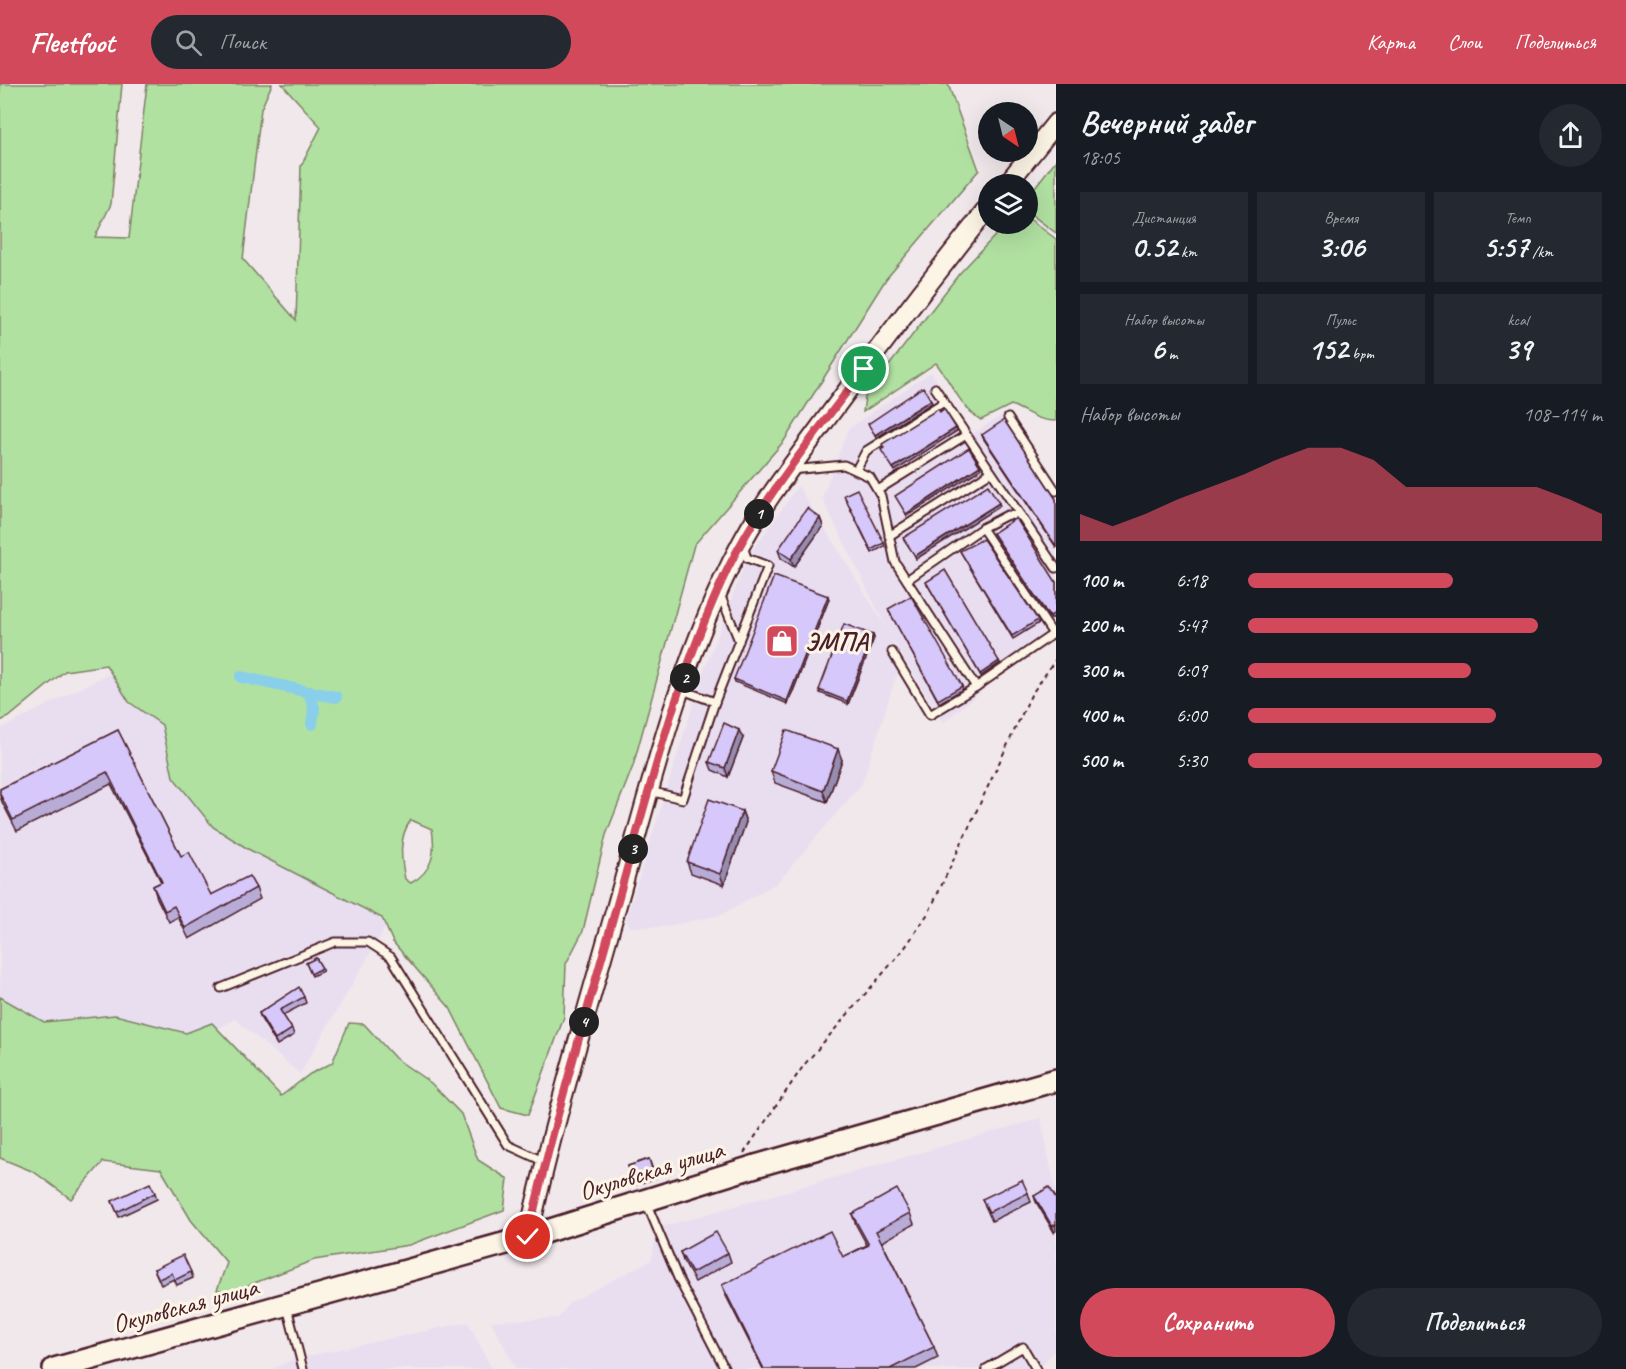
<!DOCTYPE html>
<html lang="ru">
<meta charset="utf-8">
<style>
body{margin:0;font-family:Caveat,sans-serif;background:#242831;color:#f1f3f6;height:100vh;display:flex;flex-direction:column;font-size:22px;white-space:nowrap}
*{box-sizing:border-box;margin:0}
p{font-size:20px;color:#9ea1a6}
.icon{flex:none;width:33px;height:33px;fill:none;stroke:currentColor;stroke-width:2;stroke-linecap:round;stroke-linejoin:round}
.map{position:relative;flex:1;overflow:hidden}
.details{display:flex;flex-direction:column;background:#171b24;width:570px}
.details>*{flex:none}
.needle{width:39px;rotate:145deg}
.buttons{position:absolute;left:978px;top:18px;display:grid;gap:12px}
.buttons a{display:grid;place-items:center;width:60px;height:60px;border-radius:50%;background:#171b24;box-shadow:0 6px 24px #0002;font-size:30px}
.pin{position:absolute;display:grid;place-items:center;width:51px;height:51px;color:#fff;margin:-26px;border:3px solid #fff;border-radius:50%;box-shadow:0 2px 6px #0007}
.km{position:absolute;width:30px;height:30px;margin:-15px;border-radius:50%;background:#222;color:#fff;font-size:16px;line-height:30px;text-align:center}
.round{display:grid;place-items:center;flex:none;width:63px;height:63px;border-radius:32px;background:#242831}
.head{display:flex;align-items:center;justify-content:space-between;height:102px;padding:0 24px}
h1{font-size:33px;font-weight:700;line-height:45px}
.metrics{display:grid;grid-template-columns:repeat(3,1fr);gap:9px;height:102px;padding:6px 24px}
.metrics div{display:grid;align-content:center;border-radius:0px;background:#242831;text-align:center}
.metrics b{font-size:30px;font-weight:700}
.metrics small{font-size:16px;font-weight:400}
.metrics p{font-size:16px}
.chart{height:168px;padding:12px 24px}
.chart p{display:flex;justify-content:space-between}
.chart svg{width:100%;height:108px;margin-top:6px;fill:#d1495b;opacity:.7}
.primary-button{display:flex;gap:12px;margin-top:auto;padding:12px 24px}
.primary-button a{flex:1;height:69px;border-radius:36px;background:#d1495b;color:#fff;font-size:24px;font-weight:700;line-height:69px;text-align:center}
.primary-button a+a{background:#242831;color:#f1f3f6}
ul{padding:0 24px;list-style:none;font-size:20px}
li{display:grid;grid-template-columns:96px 72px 1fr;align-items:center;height:45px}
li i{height:15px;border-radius:8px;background:#d1495b}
header{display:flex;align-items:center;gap:36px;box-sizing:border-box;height:84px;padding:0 30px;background:#d1495b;color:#fff}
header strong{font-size:28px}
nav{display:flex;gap:33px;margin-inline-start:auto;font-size:21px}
.search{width:420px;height:54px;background:#242831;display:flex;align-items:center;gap:15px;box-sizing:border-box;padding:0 21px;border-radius:33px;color:#9ea1a6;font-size:22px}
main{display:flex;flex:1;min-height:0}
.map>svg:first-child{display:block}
</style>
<header>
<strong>Fleetfoot</strong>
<div class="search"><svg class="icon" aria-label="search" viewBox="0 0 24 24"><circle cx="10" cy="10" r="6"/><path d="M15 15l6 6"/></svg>Поиск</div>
<nav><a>Карта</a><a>Слои</a><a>Поделиться</a></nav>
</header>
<main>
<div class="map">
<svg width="1056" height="1285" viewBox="0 0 1056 1285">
<rect width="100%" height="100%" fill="#f1e8eb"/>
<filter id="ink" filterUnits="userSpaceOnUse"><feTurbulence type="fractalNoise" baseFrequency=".0167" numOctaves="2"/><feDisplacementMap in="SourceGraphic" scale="12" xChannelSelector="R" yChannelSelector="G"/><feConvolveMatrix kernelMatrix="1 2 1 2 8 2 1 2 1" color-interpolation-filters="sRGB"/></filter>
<g filter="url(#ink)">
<g fill="#e9def0">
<path d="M931,288L972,350L1008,327L1056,400V545L943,639L892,555L900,580L862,700L777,799L721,831L664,843H630L626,835L701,595L747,474L798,402L886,543L822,414L848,345Z"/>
<path d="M228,529L393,830L300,990L235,935L174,970L0,945V645Z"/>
<path d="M1041,1034L1056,1109V1265L1039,1285H516L491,1237L559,1234L569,1219L651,1176L658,1144Z"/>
<path d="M468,1238L492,1285H273L294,1275Z"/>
</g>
<g fill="#b0e1a1" stroke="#7d8066" stroke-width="1.5" fill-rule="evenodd">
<path d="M0,0H122L111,120L95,153L129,154L147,0H272L261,25L243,175L296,236L301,82L321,43L282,0H948L979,86L886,195L784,357L694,461L633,682L606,751L583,847L566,880L564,933L528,1031L501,1024L450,924L393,858L382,834L248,765L213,743L173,693L162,641L129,618L106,581L65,587L9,633L0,637ZM411,736L432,745C436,768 433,787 411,799L405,795C401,775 398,753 411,736Z"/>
<path d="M1056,76V149L1028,128V112Z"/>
<path d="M1028,134L1056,155V337C1036,337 1029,328 1011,321L981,336C961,324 951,298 936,279L863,328L865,313L959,190L1006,140H1028Z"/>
<path d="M0,913L44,938L115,931L186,949L212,939L281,1012L310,990L332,979L349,939L364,940L395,974L431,999L461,1030L478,1076L508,1095L504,1126L409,1161L314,1176L231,1208L217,1206L227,1179L191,1136L161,1085L103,1078L71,1115L34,1088L0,1074Z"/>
</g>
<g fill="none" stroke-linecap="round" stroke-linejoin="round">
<g stroke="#89cfea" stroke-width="12">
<path d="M241,593L309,608L314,624L312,640"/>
<path d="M309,608L336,613"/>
</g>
<g stroke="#4a1f2b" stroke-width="11">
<g id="lane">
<path d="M935,304L1056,484"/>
<path d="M1008,334L1056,407"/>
<path d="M791,386L844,381L870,393L881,412L895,478L976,603L1056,548"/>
<path d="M856,386L866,367L944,318"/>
<path d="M878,406L966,351"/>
<path d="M982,444L1007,431L1021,432"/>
<path d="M889,452L991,388"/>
<path d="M907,496L982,444L1053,550"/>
<path d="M720,510L739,557"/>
<path d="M892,568L930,631L976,603"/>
<path d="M715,618L768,482L747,474L743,462"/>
<path d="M649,707L683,715L715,618L682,606"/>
<path d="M221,904L335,858H368L391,873L508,1061L545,1078"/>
<path d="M646,1118L678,1194L725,1285"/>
<path d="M287,1223L303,1285"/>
<path d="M986,1285L1023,1263L1036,1285"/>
</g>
</g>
<g stroke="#4a1f2b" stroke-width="22">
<g id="secondary">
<path d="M1007,100L1056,39"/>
<path d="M528,1153C554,1035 589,920 622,803C654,688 684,568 740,462C763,418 795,378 824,338C877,266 932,194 988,124"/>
</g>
</g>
<g stroke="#4a1f2b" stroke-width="26">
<path id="primary" d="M54,1285L528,1153L759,1081L1056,996"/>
</g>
<path stroke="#4a1f2b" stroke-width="2" stroke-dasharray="4.5 4.5" stroke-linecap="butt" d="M744,1069L804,981L904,865L929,828L1031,611L1056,575"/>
<use href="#lane" stroke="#fcf5e5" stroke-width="7"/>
<use href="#secondary" stroke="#fcf5e5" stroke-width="18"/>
<use href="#primary" stroke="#fcf5e5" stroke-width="21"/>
</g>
<g fill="#b8acd7" stroke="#4a1f2b" stroke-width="1.5">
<path d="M982,351L1056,415V463L983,354Z"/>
<path d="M845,414L884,459L885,462L872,469Z"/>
<path d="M820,434L823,442L794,483L781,474L778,466Z"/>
<path d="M993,449L1056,498V532L1051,535L1049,533Z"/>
<path d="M960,467L1038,536L1039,539L1013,555Z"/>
<path d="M926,498L1000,579L981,592Z"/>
<path d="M829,515L788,620L735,598L734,595Z"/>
<path d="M888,525L962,602L963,605L939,619Z"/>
<path d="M873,551L874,554L848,620L820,609L819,606Z"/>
<path d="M118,646L181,772L211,811L256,804L260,815L189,855L178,833L169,838L157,814L153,802L161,798L111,700L17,747L2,718L0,712V705Z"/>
<path d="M743,654L728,693L712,686L709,678Z"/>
<path d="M842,676L827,718L775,699L771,687Z"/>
<path d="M742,727L746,738L724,801L691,789L687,778Z"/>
<path d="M316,874L323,887L312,892L306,879Z"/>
<path d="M304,913L306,919L283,931L292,945L294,951L277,961L261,935L259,929Z"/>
<path d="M649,1075L656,1094L635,1101L628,1082Z"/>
<path d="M155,1109L157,1115L119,1133L112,1117Z"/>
<path d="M1028,1109L1031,1118L992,1137L982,1115Z"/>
<path d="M1034,1112L1056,1114L1054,1148L1036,1118Z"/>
<path d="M910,1129L914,1140L882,1158L934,1263L938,1274L916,1285H763L726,1212L722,1201L843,1173L867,1161L856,1141L852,1130Z"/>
<path d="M680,1168L728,1169L731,1178L695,1198L683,1177Z"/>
<path d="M154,1185L191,1188L193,1194L177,1201L174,1195L161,1201Z"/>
</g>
<g fill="#968caf" stroke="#4a1f2b" stroke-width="1.5">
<path d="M931,316L932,319L876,354L875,351Z"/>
<path d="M956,344L957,347L895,387L893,384Z"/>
<path d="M980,382L981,385L907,432L906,430Z"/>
<path d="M999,419L1000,422L916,475L915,472Z"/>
<path d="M820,434L823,442L794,483L791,475Z"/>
<path d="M828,512L829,515L788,620L787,617Z"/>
<path d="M1056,528V532L1051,535L1050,532Z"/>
<path d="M873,551L874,554L848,620L847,617Z"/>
<path d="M999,577L1000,579L981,592L980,590Z"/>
<path d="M739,646L743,654L728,693L725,684Z"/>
<path d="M838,665L842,676L827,718L823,707Z"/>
<path d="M742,727L746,738L724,801L720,790Z"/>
<path d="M1056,1140V1147L1054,1148L1052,1142Z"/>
</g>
<g fill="#d6c8fa" stroke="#4a1f2b" stroke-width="1.5">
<path d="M923,303L931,316L875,351L868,340Z"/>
<path d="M938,325L940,328L944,325L956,344L893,384L881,366L884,364L882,360Z"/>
<path d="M1004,336L1056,415V462L982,351Z"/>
<path d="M969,364L980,382L906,430L895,412Z"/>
<path d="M988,401L999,419L915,472L903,454Z"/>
<path d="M857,405L884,459L871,466L844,411Z"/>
<path d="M807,424L820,434L791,475L778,466Z"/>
<path d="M1016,434L1056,498V528L1050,532L1048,531L993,449Z"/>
<path d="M983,455L1038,536L1012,552L960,467Z"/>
<path d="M945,486L999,577L980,590L926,498Z"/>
<path d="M774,492L828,512L787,617L734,595Z"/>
<path d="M911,512L962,602L938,616L888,525Z"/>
<path d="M844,540L873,551L847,617L819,606Z"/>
<path d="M724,639L739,646L725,684L709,678Z"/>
<path d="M118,646L181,772L189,768L211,811L249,792L256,804L185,844L174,822L165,827L153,802L162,798L107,688L13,736L0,710V705Z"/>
<path d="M786,646L838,665L823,707L771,687Z"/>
<path d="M709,715L742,727L720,790L687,778Z"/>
<path d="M316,874L322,884L311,890L306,879Z"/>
<path d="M299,903L304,913L280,926L292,945L275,956L259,929Z"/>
<path d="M649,1075L653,1088L633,1096L628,1082Z"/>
<path d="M1022,1096L1028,1109L989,1128L982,1115Z"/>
<path d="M150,1099L155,1109L117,1128L112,1117Z"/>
<path d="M1049,1103L1056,1114V1140L1052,1142L1034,1112Z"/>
<path d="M897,1105L910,1129L876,1147L934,1263L890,1285H764L722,1201L830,1147L843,1173L869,1161L852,1130Z"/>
<path d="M716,1148L728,1169L692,1189L680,1168Z"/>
<path d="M183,1171L191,1188L175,1196L172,1189L159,1195L154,1185Z"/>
</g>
</g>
<g fill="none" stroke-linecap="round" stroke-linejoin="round" filter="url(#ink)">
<g stroke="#fff" stroke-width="12">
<path id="route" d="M528,1153C554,1035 590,918 622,802C652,695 680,584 728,484C764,412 816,349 864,285"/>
</g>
<use href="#route" stroke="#d1495b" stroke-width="8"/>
</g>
<defs>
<g id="shop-square" transform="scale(1.725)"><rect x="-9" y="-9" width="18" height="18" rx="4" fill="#d1495b" stroke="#fcf5e5"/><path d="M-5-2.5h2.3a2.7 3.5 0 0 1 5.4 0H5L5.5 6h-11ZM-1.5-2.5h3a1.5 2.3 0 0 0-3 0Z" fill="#fff"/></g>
</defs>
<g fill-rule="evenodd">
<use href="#shop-square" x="782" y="557"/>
</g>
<g text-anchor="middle" stroke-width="6" stroke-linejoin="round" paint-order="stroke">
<g font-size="26" font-weight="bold" fill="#4a1f2b" stroke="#fcf5e5" text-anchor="start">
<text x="805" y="566">ЭМПА</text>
</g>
<g font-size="26" fill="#4a1f2b" stroke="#fcf5e5">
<text transform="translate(651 1086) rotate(-17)" y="9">Окуловская улица</text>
<text transform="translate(185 1221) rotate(-15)" y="9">Окуловская улица</text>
</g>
</g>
</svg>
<div class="buttons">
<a><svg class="needle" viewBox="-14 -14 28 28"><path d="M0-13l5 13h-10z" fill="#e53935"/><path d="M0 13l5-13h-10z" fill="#9ea1a6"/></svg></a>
<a><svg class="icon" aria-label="layers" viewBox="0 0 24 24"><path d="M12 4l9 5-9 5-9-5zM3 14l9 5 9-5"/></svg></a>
</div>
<div class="pin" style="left:864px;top:285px;background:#1e9e55"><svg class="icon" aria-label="arrive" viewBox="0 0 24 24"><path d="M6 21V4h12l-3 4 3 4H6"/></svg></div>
<div class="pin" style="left:528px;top:1153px;background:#d93025"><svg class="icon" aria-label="check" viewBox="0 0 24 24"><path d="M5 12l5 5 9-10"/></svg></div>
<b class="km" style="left:759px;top:430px">1</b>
<b class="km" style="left:685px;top:594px">2</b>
<b class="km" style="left:633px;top:765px">3</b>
<b class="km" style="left:584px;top:938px">4</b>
</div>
<section class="details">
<div class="head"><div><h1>Вечерний забег</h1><p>18:05</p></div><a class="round"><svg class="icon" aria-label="share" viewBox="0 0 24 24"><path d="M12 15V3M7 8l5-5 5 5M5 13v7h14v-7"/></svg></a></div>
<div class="metrics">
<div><p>Дистанция</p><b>0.52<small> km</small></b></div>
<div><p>Время</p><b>3:06</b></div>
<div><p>Темп</p><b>5:57<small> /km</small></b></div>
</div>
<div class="metrics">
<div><p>Набор высоты</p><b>6<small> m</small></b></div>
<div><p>Пульс</p><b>152<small> bpm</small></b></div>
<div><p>kcal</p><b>39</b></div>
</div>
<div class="chart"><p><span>Набор высоты</span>108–114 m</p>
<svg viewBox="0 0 160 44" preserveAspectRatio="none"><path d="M0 44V33L10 38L20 33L30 27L40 22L50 17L60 11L70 6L80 6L90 11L100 22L110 22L120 22L130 22L140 22L150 27L160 33V44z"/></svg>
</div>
<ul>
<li><b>100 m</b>6:18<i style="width:58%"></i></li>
<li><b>200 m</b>5:47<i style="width:82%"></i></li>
<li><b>300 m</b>6:09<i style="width:63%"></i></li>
<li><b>400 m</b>6:00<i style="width:70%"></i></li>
<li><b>500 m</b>5:30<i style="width:100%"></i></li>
</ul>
<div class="primary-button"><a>Сохранить</a><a>Поделиться</a></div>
</section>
</main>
